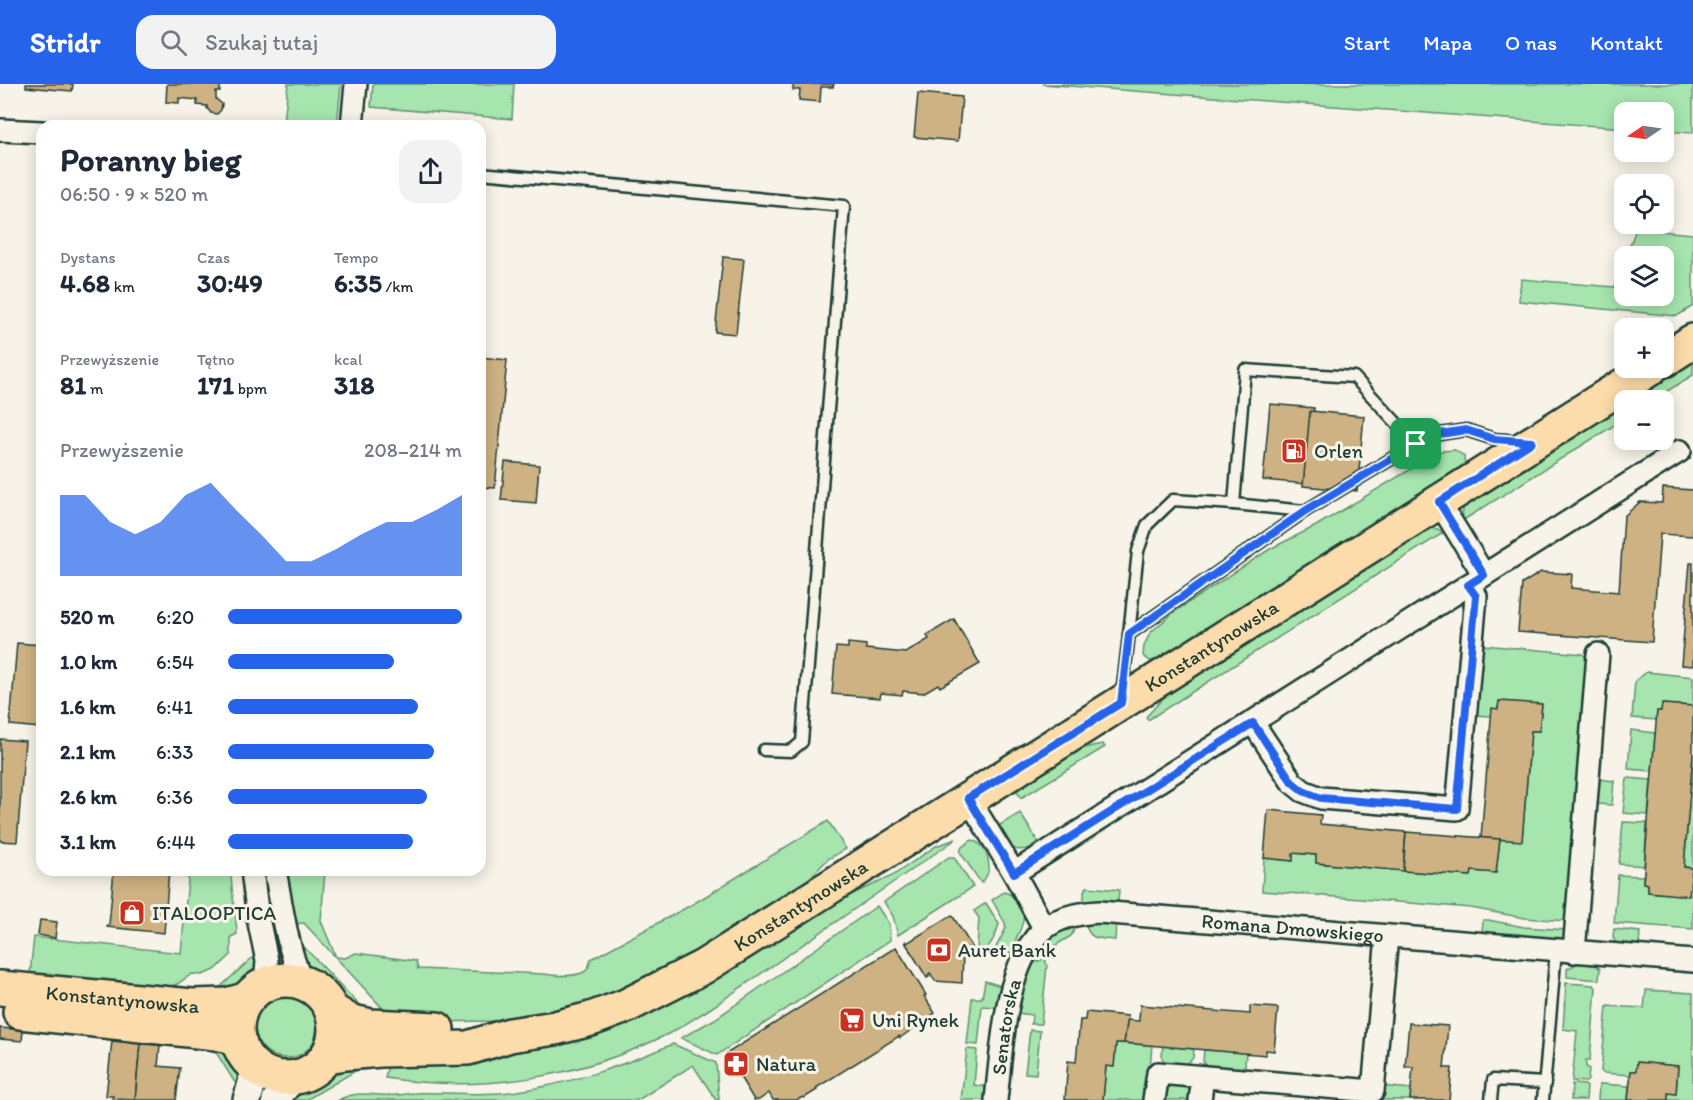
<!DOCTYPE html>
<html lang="pl">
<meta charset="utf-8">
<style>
body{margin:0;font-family:Itim,sans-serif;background:#f2f2f3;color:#1f2937;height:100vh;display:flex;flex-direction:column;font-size:22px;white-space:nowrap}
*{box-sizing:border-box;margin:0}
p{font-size:20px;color:#747a83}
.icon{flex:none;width:33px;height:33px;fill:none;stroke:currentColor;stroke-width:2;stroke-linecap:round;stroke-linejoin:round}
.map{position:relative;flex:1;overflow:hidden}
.side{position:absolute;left:36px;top:36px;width:450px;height:756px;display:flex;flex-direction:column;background:#fff;border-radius:18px;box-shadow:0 3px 15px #0003}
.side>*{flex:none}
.needle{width:39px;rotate:257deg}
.controls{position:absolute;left:1614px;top:18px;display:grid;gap:12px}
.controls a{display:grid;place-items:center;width:60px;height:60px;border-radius:12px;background:#fff;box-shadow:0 3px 15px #0003;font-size:30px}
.pin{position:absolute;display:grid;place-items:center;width:51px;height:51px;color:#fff;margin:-26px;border-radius:12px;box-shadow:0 3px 9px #0006}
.round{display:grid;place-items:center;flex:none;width:63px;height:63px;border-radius:18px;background:#f2f2f3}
.head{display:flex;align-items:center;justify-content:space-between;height:102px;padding:0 24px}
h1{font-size:33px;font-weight:700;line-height:45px}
.figures{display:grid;grid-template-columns:repeat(3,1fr);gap:9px;height:102px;padding:6px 24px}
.figures div{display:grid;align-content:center}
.figures b{font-size:26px;font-weight:700}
.figures small{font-size:16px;font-weight:400}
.figures p{font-size:16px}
.chart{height:168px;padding:12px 24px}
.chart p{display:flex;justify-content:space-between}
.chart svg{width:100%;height:108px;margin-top:6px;fill:#2563eb;opacity:.7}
ul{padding:0 24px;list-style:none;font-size:20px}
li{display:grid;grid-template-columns:96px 72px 1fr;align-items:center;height:45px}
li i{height:15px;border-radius:8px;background:#2563eb}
header{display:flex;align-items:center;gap:36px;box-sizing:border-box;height:84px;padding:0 30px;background:#2563eb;color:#fff}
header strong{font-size:28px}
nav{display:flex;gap:33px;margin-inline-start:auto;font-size:21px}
.search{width:420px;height:54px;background:#f2f2f3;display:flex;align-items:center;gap:15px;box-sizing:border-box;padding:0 21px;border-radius:18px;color:#747a83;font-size:22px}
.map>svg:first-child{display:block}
</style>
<header>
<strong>Stridr</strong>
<div class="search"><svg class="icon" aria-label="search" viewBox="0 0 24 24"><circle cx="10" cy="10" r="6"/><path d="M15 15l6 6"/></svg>Szukaj tutaj</div>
<nav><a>Start</a><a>Mapa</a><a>O nas</a><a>Kontakt</a></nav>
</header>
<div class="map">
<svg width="1693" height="1016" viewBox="0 0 1693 1016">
<rect width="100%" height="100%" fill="#f7f3e8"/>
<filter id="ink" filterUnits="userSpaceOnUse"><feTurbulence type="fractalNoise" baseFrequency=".0167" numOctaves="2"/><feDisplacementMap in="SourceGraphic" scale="12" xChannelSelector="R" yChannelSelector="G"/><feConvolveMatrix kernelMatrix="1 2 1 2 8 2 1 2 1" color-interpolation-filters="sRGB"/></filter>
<g filter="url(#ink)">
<g fill="#a6e5ae" stroke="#629171" stroke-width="1.5">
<path d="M288,0H341L337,42H279L284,39Z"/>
<path d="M373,0H514L512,35L371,23Z"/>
<path d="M1042,0H1693V49L1664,47V28H1624V44Z"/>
<path d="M1636,145L1693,150V222L1677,232L1519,217L1521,195L1614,203L1624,176V212H1664V172H1626Z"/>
<path d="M1693,271V291L1653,316H1624V335L1462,437L1463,425L1469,414Z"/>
<path d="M1455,366L1464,372L1465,384L1160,576L1150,577L1143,572L1144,562L1150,549L1174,528L1270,465L1316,442L1441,367Z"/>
<path d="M1425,444L1438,445L1443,449L1148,636L1146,633L1173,603Z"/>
<path d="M1483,561L1583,570L1589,577L1567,837L1525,834L1471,824L1262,807L1264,774L1292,777L1293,769L1316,771V779L1470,792L1472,787L1496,789L1500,755L1522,756L1531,647H1539L1542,621L1499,617L1498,625H1492V632L1471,631L1475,564Z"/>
<path d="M1647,588L1693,593V622L1663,620L1661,627H1657L1656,636L1632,634L1635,597Z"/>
<path d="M1631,646L1655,649L1652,687L1628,685Z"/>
<path d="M1103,660L1105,663L1021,714L1013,701C1041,685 1071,664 1103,660Z"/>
<path d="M1693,670V845L1614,839L1618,791L1643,792V799L1648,800V808L1689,811L1692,784L1684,783Z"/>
<path d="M1627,694L1651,696L1648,731L1623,729Z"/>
<path d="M1598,695L1614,697L1612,721L1596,720Z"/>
<path d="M1020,729L1039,759C1021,772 1000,766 1000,741Z"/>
<path d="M828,737L846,765L828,775L792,812L693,873L608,913L571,924L530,932L492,937L427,938L387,929L304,839L295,840L283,786H325L321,837L336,873L345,874L356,869L416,877L418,885L544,890C555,892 574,893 584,888C589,885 590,879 591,875L693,820Z"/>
<path d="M1623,738L1647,739L1644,782L1619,780Z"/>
<path d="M956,755L711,924C698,932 685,941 672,948C582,994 484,1009 385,994L389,977L497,972L551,961L820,825L892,792L936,762Z"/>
<path d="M972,756C989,762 995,787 981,799L960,768L962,763Z"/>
<path d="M949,773H954L973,803L898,851L893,832L884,818Z"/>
<path d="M189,786H231C231,808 236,829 237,850L231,853V871L215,886L202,891L192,890L177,900L168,903L30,890L34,853L181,869Z"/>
<path d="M1087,803L1119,806L1118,818L1084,817V807Z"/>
<path d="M1004,808C1016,811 1025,825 1023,837C1022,843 1018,850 1016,855C1015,859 1014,866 1011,868C1006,873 998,872 993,869L1006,844L1005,839L992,816Z"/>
<path d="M986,819L999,840C997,849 990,865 981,868L977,865L979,834L974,827Z"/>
<path d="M877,822L889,840L890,856L717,971L681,954L715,935Z"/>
<path d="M1483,836H1488L1524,843L1567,846L1566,851L1560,856L1482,850Z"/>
<path d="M1094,839L1116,840L1115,856C1100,854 1089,857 1086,840Z"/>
<path d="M1074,840V846L1071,852L1036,873C1046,858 1057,847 1074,840Z"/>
<path d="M1614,845L1640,848L1639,862L1616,860L1613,853Z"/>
<path d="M301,862L306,865L365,927L339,913L335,907L311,888L305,880L298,863Z"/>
<path d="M258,871L255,889L239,906L216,907L252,874Z"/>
<path d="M1045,874L1047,882L1041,940H1031L1032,931L1018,929V915L1030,881Z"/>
<path d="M1578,879L1595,880L1600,885L1599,896L1567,893V885Z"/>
<path d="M985,897L1001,902L995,923L982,922L978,961L967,960L972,914H982Z"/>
<path d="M1566,899L1594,901L1596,904L1590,976H1586V983L1589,984L1588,996L1586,998L1572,997L1577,947L1563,945Z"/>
<path d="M1646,906L1693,909V1016H1668V1009L1676,1010L1678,982L1631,987L1630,991L1603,989L1601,987L1607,922L1644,924Z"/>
<circle cx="286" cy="943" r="31"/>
<path d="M1030,946L1040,947L1036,990L1025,989Z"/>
<path d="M1116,959L1152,961L1147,1016H1103L1106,982L1114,983Z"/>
<path d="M673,960L716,979L719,1016H716L693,981L638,1016H339C357,1005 377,1013 397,1011C403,1011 409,1009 415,1009C448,1008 479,1012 511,1008C568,1001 621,982 673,960Z"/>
<path d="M212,962L237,973L241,983L242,1006L234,997Z"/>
<path d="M1163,962L1194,965L1193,974L1184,983L1164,979L1162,973Z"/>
<path d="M967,965L977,966L974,1001L987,1003L986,1016H961Z"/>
<path d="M1204,966L1246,969L1245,981L1237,987L1209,984L1203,977Z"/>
<path d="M359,983L357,986L306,1016H284L298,1003L322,993L329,987Z"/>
<path d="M1167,997L1187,1000L1192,1010L1191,1016H1159Z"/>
<path d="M1572,1000L1585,1001L1587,1003L1586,1016H1571Z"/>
<path d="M1602,1000L1629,1002L1628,1016H1598L1599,1001Z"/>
<path d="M1381,1002L1411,1005L1410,1016H1378Z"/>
</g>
<g fill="#ceb283" stroke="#1f3d34" stroke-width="1.5">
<path d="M26,0H73L72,7L26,3Z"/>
<path d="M167,0H220V8H216V15L222,20L221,26L217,30L211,29L207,24V22L197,21V16L179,14V19L166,18Z"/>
<path d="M793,0H834L833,3H821L820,18L799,16L800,6H793Z"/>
<path d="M918,9L962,13L958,57L914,53Z"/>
<path d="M723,173L744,175L736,250L715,248Z"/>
<path d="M480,273L507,276L495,404L480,403Z"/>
<path d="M1270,320L1314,324L1307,400L1263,396Z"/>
<path d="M1310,327L1364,332L1357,407L1303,402Z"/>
<path d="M505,378L539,381L536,419L501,416Z"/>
<path d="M1663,404L1693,406V452L1660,450L1652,558L1518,548L1522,500L1541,488L1572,490L1571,504L1619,508L1624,432L1640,418L1662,419Z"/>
<path d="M1690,479H1693V582L1681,581Z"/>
<path d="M954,535L980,580L940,603L938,600L923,609L903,607L902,611L881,609L880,614L832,610L836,563L848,564V559L866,561V565L906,569L929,555L927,551Z"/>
<path d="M17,559L42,561V675L37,674L40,644L10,641Z"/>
<path d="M1499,617L1542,620L1539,647H1531L1522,757L1481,754L1492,624L1498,625Z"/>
<path d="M1662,620L1693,622V670L1684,783L1692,784L1689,812L1648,808V800L1643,799L1657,627H1661Z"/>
<path d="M0,655L25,657L17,758L0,757Z"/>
<path d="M1268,726L1321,731L1320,740L1406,748L1403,787L1316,779V771L1293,769V777L1264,774Z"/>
<path d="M1406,748L1500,755L1496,789L1472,787L1471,792L1403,787Z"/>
<path d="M114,786H169L164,849L107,843V841H109Z"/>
<path d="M952,831L972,863L963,869L962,899L935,897L930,889L928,891L929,893L927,894L905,858L906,857L907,859Z"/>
<path d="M40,836L57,838L55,854L38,851Z"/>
<path d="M896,863L926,911L924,912L935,929L900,954L899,952L816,1004L817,1006L804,1014L803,1013L797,1016H773L769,1009L759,1016H754L726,970Z"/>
<path d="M1140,921L1250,930V922L1278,924L1274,967L1266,966V971L1124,959L1127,936L1139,937Z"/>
<path d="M1086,928L1128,932L1124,959H1116L1114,983L1106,982L1103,1016H1065L1068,977L1076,978L1080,936H1085Z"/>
<path d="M1409,939L1448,942L1444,984H1452L1449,1016H1410L1413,983H1405Z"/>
<path d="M0,944L23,946L22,957L0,955Z"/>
<path d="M112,957L140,960L135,1016L112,1015L113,1012H106Z"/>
<path d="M140,960L160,961L158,982L180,984L176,1016H135Z"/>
<path d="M1637,978L1678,982L1676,1010L1668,1009V1016H1628L1631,987H1636Z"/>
</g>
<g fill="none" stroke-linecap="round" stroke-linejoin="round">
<g stroke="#1f3d34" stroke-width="15">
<g id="service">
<path d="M480,89L844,122L802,658L791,667L764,666"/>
<path d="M1234,420L1305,427"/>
<path d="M1129,550L1138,467L1147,441L1173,416L1234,420L1245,286L1354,293L1416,360"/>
<path d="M1122,610L1129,550L1305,427L1416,360L1440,350L1466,346L1494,355L1520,357"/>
<path d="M1491,1016L1493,996L1545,999"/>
<path d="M1543,1016L1556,866"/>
</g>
</g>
<g stroke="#1f3d34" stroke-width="26">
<g id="minor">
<path d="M352,42L356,0"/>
<path d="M0,46L42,48"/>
<path d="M1439,418L1484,491"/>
<path d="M1253,639L1292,698L1303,707L1321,714L1457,725L1476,512L1468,501"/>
<path d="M968,714L1014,789L1044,844"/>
<path d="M252,786L258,834L267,877L265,901"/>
<path d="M275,786C282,824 287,863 302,899"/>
<path d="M1014,789L1680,367"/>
<path d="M1574,868L1598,570"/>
<path id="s1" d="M996,1016C1002,966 1004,881 1043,846C1057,833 1082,829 1099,828L1693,877"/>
<path d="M1154,1016L1158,989L1373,1007L1387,852"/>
<path d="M1200,1016L1203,993"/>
</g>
</g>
<g stroke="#1f3d34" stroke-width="32">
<g id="tertiary">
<path d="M247,1016L252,999L254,983"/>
<path d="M276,1016C282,1005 288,999 297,992"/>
</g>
</g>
<g stroke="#1f3d34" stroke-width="38">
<g id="primary">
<path d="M1664,276L1693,257"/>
<circle cx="286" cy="945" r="49"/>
<path id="s2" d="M0,904L192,922L227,921L245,916"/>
<path d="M333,927L349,937L371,942L437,945"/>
<path d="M20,928L216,949L229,952L240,960"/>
<path id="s3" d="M327,972L346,969L380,966L468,964L510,951L555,944L591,935L626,922L703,883L1651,284"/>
</g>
</g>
<use href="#service" stroke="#f7f3e8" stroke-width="10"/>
<use href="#minor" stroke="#f7f3e8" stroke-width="21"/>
<use href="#tertiary" stroke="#f7f3e8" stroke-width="27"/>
<use href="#primary" stroke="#fddcac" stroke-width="33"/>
</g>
</g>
<g fill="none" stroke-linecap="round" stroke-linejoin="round" filter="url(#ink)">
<g stroke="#fff" stroke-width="12">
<path id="route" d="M1466,346L1494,355L1532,358L1439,418L1484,491L1468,501L1476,512L1457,725L1321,714L1303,707L1292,698L1253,639L1014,789L968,714L1121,619L1129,550L1305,427L1416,360L1440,350Z"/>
</g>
<use href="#route" stroke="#2563eb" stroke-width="8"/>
</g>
<defs>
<g id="fuel-square" transform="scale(1.35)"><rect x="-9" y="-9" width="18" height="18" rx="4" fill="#c8321e" stroke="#f7f3e8"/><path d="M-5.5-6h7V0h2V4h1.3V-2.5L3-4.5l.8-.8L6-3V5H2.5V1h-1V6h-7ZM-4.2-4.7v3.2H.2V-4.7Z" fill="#fff"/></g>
<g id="shop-square" transform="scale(1.35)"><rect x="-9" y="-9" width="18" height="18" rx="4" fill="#c8321e" stroke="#f7f3e8"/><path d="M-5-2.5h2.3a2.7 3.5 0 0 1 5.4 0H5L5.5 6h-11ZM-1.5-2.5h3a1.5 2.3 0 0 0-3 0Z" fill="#fff"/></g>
<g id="bank-square" transform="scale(1.35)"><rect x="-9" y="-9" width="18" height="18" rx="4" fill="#c8321e" stroke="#f7f3e8"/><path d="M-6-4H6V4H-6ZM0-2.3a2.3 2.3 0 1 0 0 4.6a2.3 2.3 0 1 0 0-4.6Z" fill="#fff"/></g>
<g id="supermarket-square" transform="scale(1.35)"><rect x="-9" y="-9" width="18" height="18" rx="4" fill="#c8321e" stroke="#f7f3e8"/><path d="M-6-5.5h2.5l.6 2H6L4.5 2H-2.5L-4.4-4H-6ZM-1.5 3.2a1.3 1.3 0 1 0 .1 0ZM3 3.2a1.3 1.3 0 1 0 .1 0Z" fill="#fff"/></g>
<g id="pharmacy-square" transform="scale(1.35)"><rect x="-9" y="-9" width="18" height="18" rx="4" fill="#c8321e" stroke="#f7f3e8"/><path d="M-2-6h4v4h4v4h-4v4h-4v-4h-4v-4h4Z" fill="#fff"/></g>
</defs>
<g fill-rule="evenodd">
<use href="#fuel-square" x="1294" y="367"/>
<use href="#shop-square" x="132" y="829"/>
<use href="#bank-square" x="939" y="866"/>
<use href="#supermarket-square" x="852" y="936"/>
<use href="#pharmacy-square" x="736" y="980"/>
</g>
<g text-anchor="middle" stroke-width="6" stroke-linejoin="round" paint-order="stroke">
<g font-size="20" fill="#1f3d34" stroke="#f7f3e8" text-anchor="start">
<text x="1314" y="374">Orlen</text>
<text x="152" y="836">ITALOOPTICA</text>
<text x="958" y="873">Auret Bank</text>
<text x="872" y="943">Uni Rynek</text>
<text x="756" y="987">Natura</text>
</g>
<g font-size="20" fill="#1f3d34" stroke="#f7f3e8">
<text dy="7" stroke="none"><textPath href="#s3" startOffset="993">Konstantynowska</textPath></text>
<text dy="7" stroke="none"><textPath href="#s3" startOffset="507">Konstantynowska</textPath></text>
<text dy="7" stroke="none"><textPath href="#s1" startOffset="434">Romana Dmowskiego</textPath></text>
<text dy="7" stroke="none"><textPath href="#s2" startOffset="123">Konstantynowska</textPath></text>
<text dy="7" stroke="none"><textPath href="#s1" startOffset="74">Senatorska</textPath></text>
</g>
</g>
</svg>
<div class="controls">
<a><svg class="needle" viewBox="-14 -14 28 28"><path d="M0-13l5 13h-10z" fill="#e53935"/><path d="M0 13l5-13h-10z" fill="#747a83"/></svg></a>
<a><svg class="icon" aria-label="locate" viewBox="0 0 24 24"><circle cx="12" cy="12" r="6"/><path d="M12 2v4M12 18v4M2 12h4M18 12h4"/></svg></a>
<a><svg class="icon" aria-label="layers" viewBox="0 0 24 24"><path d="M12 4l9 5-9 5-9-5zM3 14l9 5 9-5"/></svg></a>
<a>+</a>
<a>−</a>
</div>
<div class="pin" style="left:1416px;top:360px;background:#1e9e55"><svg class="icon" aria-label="arrive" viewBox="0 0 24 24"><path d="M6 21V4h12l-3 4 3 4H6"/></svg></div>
<section class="side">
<div class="head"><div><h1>Poranny bieg</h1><p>06:50 · 9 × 520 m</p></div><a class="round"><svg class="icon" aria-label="share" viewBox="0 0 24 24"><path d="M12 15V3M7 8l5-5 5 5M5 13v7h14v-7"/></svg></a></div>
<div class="figures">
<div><p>Dystans</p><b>4.68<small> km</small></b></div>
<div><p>Czas</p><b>30:49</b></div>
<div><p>Tempo</p><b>6:35<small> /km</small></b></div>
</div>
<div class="figures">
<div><p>Przewyższenie</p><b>81<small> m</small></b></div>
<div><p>Tętno</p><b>171<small> bpm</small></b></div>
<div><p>kcal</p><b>318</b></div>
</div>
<div class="chart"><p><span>Przewyższenie</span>208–214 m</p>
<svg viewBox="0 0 160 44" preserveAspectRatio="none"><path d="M0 44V11L10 11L20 22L30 27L40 22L50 11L60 6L70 17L80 27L90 38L100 38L110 33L120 27L130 22L140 22L150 17L160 11V44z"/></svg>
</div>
<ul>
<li><b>520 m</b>6:20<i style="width:100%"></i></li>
<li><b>1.0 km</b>6:54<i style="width:71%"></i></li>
<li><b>1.6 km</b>6:41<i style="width:81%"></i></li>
<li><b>2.1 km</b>6:33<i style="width:88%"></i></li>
<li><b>2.6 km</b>6:36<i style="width:85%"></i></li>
<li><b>3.1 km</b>6:44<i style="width:79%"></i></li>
</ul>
</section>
</div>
